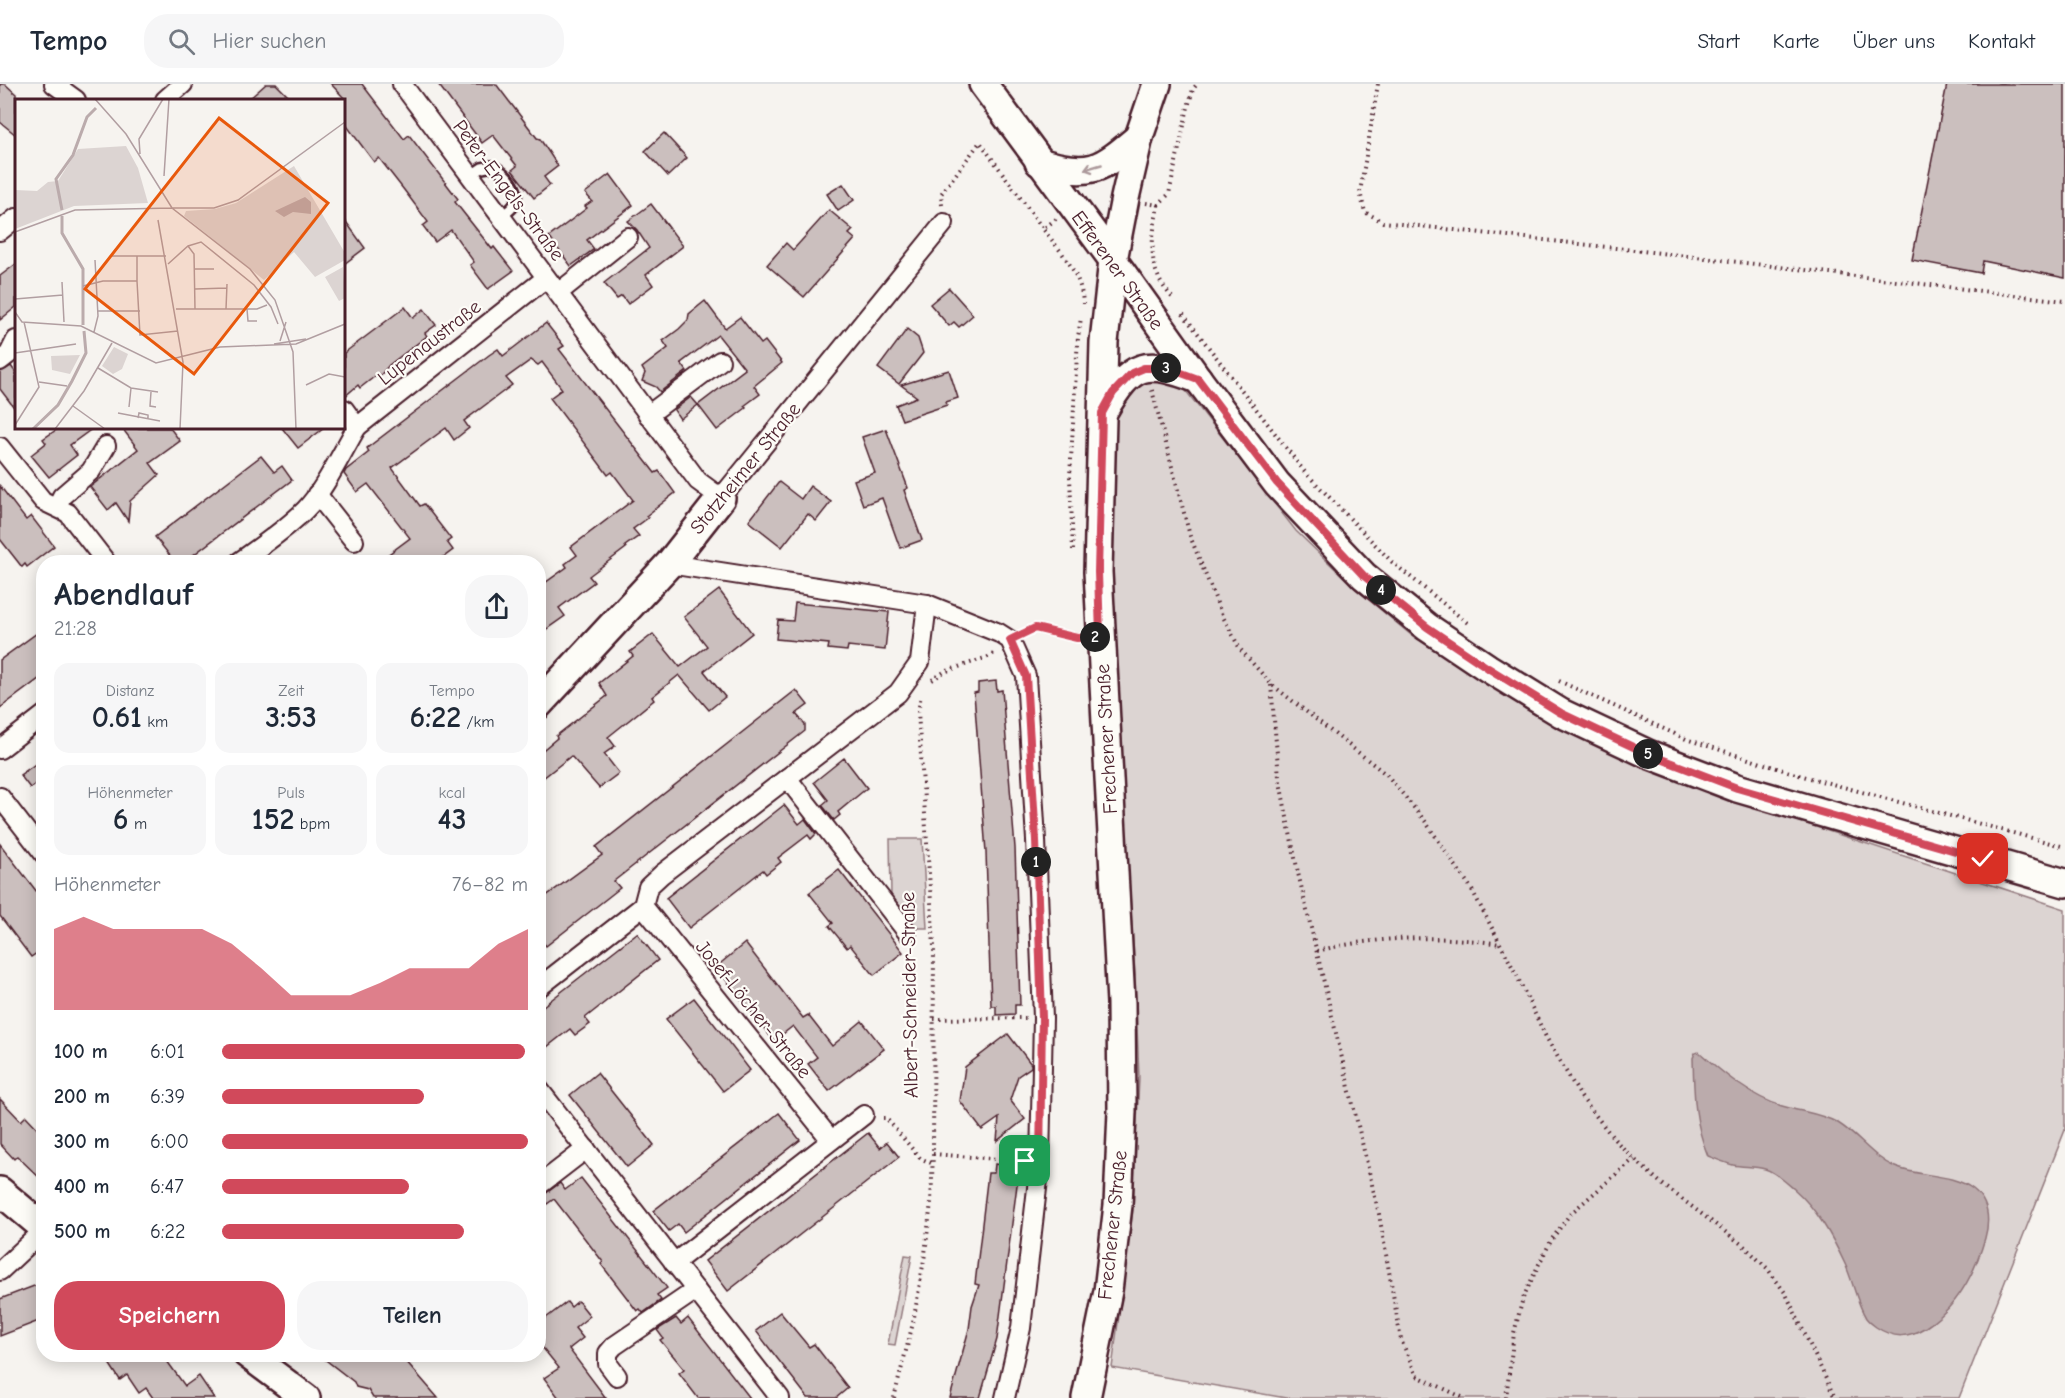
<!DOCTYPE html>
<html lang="de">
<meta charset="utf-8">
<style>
body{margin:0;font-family:"Comic Neue",sans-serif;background:#f6f6f7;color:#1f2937;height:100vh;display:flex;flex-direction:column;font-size:22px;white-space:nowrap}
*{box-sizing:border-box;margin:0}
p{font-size:20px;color:#747a83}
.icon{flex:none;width:33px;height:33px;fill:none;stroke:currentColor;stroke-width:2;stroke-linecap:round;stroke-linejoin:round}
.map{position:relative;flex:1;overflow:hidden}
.drawer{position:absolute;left:36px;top:471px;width:510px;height:807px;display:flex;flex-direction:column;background:#fff;border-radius:24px;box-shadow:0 3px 15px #0003}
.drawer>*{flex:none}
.pin{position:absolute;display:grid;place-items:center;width:51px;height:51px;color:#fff;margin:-26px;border-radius:12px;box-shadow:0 3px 9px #0006}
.km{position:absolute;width:30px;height:30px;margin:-15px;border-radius:50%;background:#222;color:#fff;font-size:16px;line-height:30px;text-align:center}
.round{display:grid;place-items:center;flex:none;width:63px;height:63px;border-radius:24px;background:#f6f6f7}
.headline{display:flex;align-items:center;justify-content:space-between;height:102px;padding:0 18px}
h1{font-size:33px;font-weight:700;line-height:45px}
.figures{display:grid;grid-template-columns:repeat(3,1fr);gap:9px;height:102px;padding:6px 18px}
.figures div{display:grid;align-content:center;border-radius:15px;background:#f6f6f7;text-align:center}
.figures b{font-size:30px;font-weight:700}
.figures small{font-size:16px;font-weight:400}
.figures p{font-size:16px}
.chart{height:168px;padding:12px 18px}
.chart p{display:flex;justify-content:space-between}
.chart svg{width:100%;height:108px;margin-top:6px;fill:#d1495b;opacity:.7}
.cta{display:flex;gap:12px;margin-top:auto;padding:12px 18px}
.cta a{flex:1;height:69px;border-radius:24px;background:#d1495b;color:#fff;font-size:24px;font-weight:700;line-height:69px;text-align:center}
.cta a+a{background:#f6f6f7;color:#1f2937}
ul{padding:0 18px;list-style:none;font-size:20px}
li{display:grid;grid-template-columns:96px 72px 1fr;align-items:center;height:45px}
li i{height:15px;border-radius:8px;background:#d1495b}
header{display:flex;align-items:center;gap:36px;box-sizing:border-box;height:84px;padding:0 30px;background:#fff;border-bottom:2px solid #e0e1e3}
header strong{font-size:28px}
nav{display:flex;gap:33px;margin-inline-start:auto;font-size:21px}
.search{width:420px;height:54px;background:#f6f6f7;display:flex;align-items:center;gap:15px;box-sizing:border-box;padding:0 21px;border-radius:24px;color:#747a83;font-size:22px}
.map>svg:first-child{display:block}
</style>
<header>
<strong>Tempo</strong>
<div class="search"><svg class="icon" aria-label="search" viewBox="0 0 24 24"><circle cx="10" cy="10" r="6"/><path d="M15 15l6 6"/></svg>Hier suchen</div>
<nav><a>Start</a><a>Karte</a><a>Über uns</a><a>Kontakt</a></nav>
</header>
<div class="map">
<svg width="2065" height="1314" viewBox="0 0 2065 1314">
<rect width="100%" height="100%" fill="#f6f3ef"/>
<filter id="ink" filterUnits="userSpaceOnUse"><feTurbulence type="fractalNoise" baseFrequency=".0167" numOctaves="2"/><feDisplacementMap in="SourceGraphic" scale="12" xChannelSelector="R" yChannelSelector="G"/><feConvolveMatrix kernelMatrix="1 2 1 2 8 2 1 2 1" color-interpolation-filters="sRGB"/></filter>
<g filter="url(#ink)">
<g fill="#dcd4d2" stroke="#937a7e" stroke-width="1.5">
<path d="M1161,294L1173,297L1186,307L1296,447L1357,506L1411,551L1530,626L1685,700L2065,825V1046L1959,1314H1286L1112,1284L1133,1126L1139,994L1135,891L1110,484L1115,335C1121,310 1137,299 1161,294Z"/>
<path d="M890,755H922L927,844H917L891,811Z"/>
<path d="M905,1171L912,1172L895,1261L888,1260Z"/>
</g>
<path fill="#bbabac" stroke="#8e7378" stroke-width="1.5" d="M1699,968C1723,989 1751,1013 1782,1022C1801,1028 1820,1029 1838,1039C1859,1052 1872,1073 1895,1083C1919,1093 1952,1089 1973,1105C1989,1118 1990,1136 1985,1154C1975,1189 1957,1223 1926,1243C1908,1254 1894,1255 1876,1243C1872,1240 1869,1238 1866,1234C1856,1217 1853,1197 1845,1180C1832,1152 1817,1125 1794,1105C1787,1099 1774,1087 1765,1085C1755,1082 1743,1083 1733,1081C1725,1079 1716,1075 1708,1072C1694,1038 1694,1011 1693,974L1695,969Z"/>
<g fill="#cbbfbe" stroke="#4a1f2b" stroke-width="1.5">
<path d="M0,0H5L16,10V51L0,38Z"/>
<path d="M266,0H276L292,16H248Z"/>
<path d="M331,0H362L404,55L409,51L458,115L455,118L492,165L494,163L513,187L488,205L470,181L474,178L451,146L435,158L423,142L428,138L404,106L379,74L374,78L344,38V14Z"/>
<path d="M438,0H496L537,54L540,55L558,82L544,93L550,101L534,114L512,86L517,82L493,51L482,59Z"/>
<path d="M1947,0H2065V194L1983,177L1981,189L1912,176Z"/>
<path d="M664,49L687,74L668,92L645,67Z"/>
<path d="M610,90L633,121L587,156L594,165L571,182L549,153L587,124L585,122L592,117L585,109Z"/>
<path d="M843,100L854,116L838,127L827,110Z"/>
<path d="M651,120L683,162L646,191L653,201L628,220L622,212L617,215L604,199L649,164L637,146L628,137Z"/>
<path d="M829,126L853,146L849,150L855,155L804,213L767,181L786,159L793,166Z"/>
<path d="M344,135L365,164L344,180Z"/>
<path d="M16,180V223L0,236V192Z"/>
<path d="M949,204L973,231L959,243L954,238L949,242L930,220Z"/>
<path d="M705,217L725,244L740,233L761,260L765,257L782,279L754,302L760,310L744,322L746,324L717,346L698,321L745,285L718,251L681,279L687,287L660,308L656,303L642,297L645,289L642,284L668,264L663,257L679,245L688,236L689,230Z"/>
<path d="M405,223L413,234L424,225L436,241L425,249L427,252L389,281L379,293L378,290L360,304L358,301L344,313V269Z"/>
<path d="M546,239L564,262L559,265L655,389L659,387L675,409L646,432L648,434L633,445L639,452L625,462L626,464L589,492L594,498L559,524L565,532L538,551V504L567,483L565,480L577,471L571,463L633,416L612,388L608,391L550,314L562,305L542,278L538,281L531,276L506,294L512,301L464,337L469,344L454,356L446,344L392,384L420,422L424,420L451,455L447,458L453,466L437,478H378L410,454L368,400L357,408L344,390L346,386L369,368L367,364L489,271L498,265L503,272Z"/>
<path d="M907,245L918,254L923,269L899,300L878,284Z"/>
<path d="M11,282L16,289V326L0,305V288Z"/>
<path d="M949,286L958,314L946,318L947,321L902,336L896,321L917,313L901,301Z"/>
<path d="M691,313L698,321L680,335L674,326Z"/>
<path d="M59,344H93L70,361L77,371L49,393L31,371L46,359L43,355Z"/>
<path d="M122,344H170L180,357L150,379L159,391L130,417L128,437L116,419L108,426L90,403L138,365Z"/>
<path d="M282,344H324L298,364Z"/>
<path d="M886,345L908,404L904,406L922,456L900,464L882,414L863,421L854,396L875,389L862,353Z"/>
<path d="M261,372L274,388L282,382L292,396L184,478H175L155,453Z"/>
<path d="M779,398L801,415L810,402L831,418L816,437L808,430L782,463L749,437Z"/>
<path d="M0,402L26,436L31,432L54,462L27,483L25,480L22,483L0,455Z"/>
<path d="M719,506L752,549L704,587L725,613L709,626L679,591L652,613L654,616L608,653L615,662L604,670L619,689L599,704L571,672L538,698V670L557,654L556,652L607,612L599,599L633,572L630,568L653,550L680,583L707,562L684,533Z"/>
<path d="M795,519L889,528L885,566L848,562L847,567L828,565L829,560L776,555L778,536L793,537Z"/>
<path d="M44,544V591L0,624V576Z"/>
<path d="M996,597L997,607L1002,606L1015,764L1020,921H1015V930L996,931V922H991L986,768L974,609L978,608V599Z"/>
<path d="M796,606L808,621L796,630L805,640V647L614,797L620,804L546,862L538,853V818L602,771L596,763Z"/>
<path d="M44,674V694L30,704L20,691Z"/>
<path d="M844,674L867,704L838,728L840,731L834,736L822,721L828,716L814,698Z"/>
<path d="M784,721L799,740L805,735L816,750L811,755L808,751L778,774L781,778L766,790L763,786L689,844L666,814Z"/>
<path d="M0,760L44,817V864L31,873L0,832Z"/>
<path d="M839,786L903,868L874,891L850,861L847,864L829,842L833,839L809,809Z"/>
<path d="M637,849L658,876L585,934L590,940L575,951L570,945L538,970V926Z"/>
<path d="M745,859L803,934L808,931L832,962L862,937L884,965L829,1007L808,980L817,973L793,942L774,957L716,883Z"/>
<path d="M694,914L750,986L723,1007L666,935Z"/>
<path d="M1008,950L1031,980V983L1018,992L1010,1016L1025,1035L997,1057L999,1034L982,1046L960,1017L965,983Z"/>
<path d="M597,989L654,1061L627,1083L570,1011Z"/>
<path d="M0,1015L21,1037L26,1032L44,1051V1098L17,1072L14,1075L0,1060Z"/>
<path d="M779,1029L800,1056L684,1148L678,1140L669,1147L653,1127Z"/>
<path d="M868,1049L880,1064L887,1058L899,1073L728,1207L705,1177Z"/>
<path d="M995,1080L1013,1083L1012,1092L1018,1093L997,1255L980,1314H950L969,1245L972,1222L979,1201L975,1200L988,1089H994Z"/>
<path d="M581,1094L667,1204L657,1211L661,1216L643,1229L640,1225L637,1227L601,1180L603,1178L554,1115L547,1120L541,1113L560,1099L565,1106Z"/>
<path d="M34,1202L44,1203V1235L0,1252V1215Z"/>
<path d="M578,1217L590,1232L575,1244L583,1254L569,1265L606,1314H559L544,1294L559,1284L538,1258V1240L567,1218L571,1223Z"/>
<path d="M780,1228L809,1263L814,1260L848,1304L836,1314H808L756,1247Z"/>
<path d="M676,1234L681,1240L688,1234L750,1314H698L679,1289L684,1285L660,1256L663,1254L657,1246Z"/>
<path d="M103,1270H162L185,1302L199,1292L214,1314H153L146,1304L139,1309L127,1291L120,1296Z"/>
<path d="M318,1270H408L406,1277L438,1314H373L368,1306L356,1303L354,1298Z"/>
</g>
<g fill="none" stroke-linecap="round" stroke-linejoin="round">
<g stroke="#4a1f2b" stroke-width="14">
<path id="lane" d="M470,92L482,84L493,82C505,89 521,104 515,119C513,125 505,129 501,133"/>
</g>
<g stroke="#4a1f2b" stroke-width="22">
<g id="street">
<path d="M54,0L76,16"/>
<path d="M402,0L698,397L721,414L944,139"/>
<path d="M165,16L183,0"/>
<path d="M0,147L16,134"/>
<path d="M558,209L628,153"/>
<path d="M0,277L9,270L16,256"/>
<path d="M344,325L357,343L546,194"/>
<path d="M648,331L720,277"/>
<path d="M0,363L43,417L68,429L106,478"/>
<path d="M317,410L354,457"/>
<path d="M57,422L62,412L91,387L106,362"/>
<path d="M239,478C261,462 285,446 305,426C324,407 342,368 357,343"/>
<path d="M669,480L927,520L999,549L1010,556L1026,592L1036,756L1043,934L1040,1078L1021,1244L1005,1314"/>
<path d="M0,665L44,631"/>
<path d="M787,694L907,848"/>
<path d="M0,713L44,770"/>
<path d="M643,822L831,1056"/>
<path d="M538,904L643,822L648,803L662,790L898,609L920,578L927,520"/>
<path d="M538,1004L780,1314"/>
<path d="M538,1102L586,1065"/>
<path d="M674,1179L864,1031"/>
<path d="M0,1187L44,1146"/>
<path d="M617,1292L608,1280V1269L614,1262L696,1206"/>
</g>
</g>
<g stroke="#4a1f2b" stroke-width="32">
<g id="secondary">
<path d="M983,0L1113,176L1198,295L1277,400L1364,492L1427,543L1488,584L1561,629L1648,670L1737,704L2065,799"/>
<path d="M1039,78C1091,93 1099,87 1139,53"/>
<path d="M1103,328C1132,277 1145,275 1198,295"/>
<path d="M538,621L669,480L721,414"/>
<path d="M0,1107L44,1144"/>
<path d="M247,1270L306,1314"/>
<path d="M1086,1314L1108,1207L1118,1121L1122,1027L1121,919L1098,488L1104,258L1113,176L1125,114L1139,53L1157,0"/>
</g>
</g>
<g stroke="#4a1f2b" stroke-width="4" stroke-dasharray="1.5 4.5" stroke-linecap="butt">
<path d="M1378,0L1360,108L1365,128L1383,138L1696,173L2065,217"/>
<path d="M1146,119L1158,121C1154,145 1148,170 1158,192C1161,201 1169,209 1174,216"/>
<path d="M942,121L941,110L980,58L1043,145"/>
<path d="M1158,121L1169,110L1188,23L1193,5L1197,0"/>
<path d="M1056,135L1043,145C1061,168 1082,190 1083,220"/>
<path d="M1183,230L1304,387L1392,478L1470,541"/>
<path d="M1152,306L1190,452L1221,529L1240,565L1271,600L1387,691L1425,737L1471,804L1514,886L1546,953L1581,1013L1615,1056L1634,1075L1662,1100L1744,1162L1767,1184L1786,1210L1835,1314"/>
<path d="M1073,466L1070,393L1078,253L1081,234"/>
<path d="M1025,549L1035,544L1078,554"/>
<path d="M932,596L944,588L991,572L996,567"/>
<path d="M1559,597L1686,655L1799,691L2065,763"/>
<path d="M1271,601L1279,693L1298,789L1379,1130L1401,1256L1417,1292L1464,1314"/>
<path d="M1317,867C1375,852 1441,851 1500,860"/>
<path d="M934,935L1027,934"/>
<path d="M883,1034H886L920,1074L931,1079"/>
<path d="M933,1070L1022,1077"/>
<path d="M894,1314L913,1239L925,1170L931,1118L933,1070L934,862L918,628L921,611"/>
<path d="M1506,1314L1514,1249L1523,1214L1539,1180L1552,1155L1570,1130L1634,1075"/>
</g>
<use href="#lane" stroke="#fdfcf7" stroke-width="9"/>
<use href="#street" stroke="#fdfcf7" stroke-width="18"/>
<use href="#secondary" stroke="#fdfcf7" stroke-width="27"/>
</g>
<defs><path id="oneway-shaft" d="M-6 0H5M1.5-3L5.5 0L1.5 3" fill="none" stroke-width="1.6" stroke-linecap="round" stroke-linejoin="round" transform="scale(1.5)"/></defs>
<use stroke="#ac999b" href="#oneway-shaft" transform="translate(1093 83) rotate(164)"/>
</g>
<g fill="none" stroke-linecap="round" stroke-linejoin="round" filter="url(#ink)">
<g stroke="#fff" stroke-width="12">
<path id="route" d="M1025,1077L1040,1078L1042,934L1036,756L1026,592L1010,556L1035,544L1077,554L1100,553L1098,488L1102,329L1113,309L1132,289L1144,284H1168L1198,295L1277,399L1364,492L1427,543L1488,584L1561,629L1648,670L1737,704L1983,775"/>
</g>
<use href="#route" stroke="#d1495b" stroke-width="8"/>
</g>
<g text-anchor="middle" stroke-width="4.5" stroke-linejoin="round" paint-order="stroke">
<g font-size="20" fill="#4a1f2b" stroke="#fdfcf7">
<text transform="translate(509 106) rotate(53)" y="7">Peter-Engels-Straße</text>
<text transform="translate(1118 186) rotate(54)" y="7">Efferener Straße</text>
<text transform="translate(429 258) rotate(-38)" y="7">Lupenaustraße</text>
<text transform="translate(745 384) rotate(-51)" y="7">Stotzheimer Straße</text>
<text transform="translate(1106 655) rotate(-93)" y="7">Frechener Straße</text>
<text transform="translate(909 911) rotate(-91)" y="7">Albert-Schneider-Straße</text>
<text transform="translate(754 925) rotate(51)" y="7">Josef-Löcher-Straße</text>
<text transform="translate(1112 1141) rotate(-84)" y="7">Frechener Straße</text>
</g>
</g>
<g transform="translate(15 15)">
<rect width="330" height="330" fill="#f6f3ef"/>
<path d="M111,47L123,69L133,104L59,107L0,130V91L22,92L33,83L43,82L63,50ZM279,67L330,154V161L300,178L279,153L249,181L169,117L171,112L200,110L221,104ZM328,168L330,199L324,202L310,178ZM99,248L113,255L107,270L98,275L87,267ZM65,256L55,275L37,271L36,257Z" fill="#dcd4d2"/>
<path d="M290,98L296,103V115L278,113L269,118L260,112Z" fill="#bbabac"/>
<path fill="none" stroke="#bbabac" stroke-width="3" d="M47,111L41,80L58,56L72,18L81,9M47,117V134L68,170V226M18,330L43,306L57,282L71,254L69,232"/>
<path fill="none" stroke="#b19ea1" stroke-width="1.5" d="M80,0L111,35L157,109L235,170L260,201L278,253L281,330M125,55L124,40L148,0M149,77L154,0M157,109H199L223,101L330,23M143,121L168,263L165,330M0,133L60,111L157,109M173,147L179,155L180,210M95,157H151M153,165L173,147L186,143L239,186L256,208L263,225M179,170H199M122,182L125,236L163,232M47,183L49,223M68,187L88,182H122V157M180,190L212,189M0,200L48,196M161,210H242L252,206M211,210L212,185M232,210L233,222H242M83,212H125M0,213L7,223L66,227L141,264L205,248L281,245L330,225M79,233L83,217L80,161M265,242L271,223M259,245L291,240M0,254L61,245M83,269L116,289L143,293M24,283L52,287M291,286L314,275L330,278M136,293L135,307L141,308M58,307L90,330M114,308L116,289M103,314L145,322M123,319L124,314L133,316V320M0,326L24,288L9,223M40,330L69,292L97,244"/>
<path fill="#e8590c" fill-opacity="0.15" stroke="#e8590c" stroke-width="3" d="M204,19L313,104L179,275L70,190Z"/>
<rect width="330" height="330" fill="none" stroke="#4a1f2b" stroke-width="3"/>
</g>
</svg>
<div class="pin" style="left:1025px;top:1077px;background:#1e9e55"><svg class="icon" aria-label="arrive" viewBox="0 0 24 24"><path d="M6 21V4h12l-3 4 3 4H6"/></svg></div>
<div class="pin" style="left:1983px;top:775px;background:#d93025"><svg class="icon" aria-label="check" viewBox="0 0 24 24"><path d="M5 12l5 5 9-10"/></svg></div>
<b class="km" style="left:1036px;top:778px">1</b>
<b class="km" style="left:1095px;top:553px">2</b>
<b class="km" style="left:1166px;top:284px">3</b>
<b class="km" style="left:1381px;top:506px">4</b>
<b class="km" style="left:1648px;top:670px">5</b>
<section class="drawer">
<div class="headline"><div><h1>Abendlauf</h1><p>21:28</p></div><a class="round"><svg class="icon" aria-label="share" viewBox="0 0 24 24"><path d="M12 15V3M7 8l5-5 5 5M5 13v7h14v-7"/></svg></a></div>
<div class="figures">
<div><p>Distanz</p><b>0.61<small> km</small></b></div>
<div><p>Zeit</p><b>3:53</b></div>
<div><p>Tempo</p><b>6:22<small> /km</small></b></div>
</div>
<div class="figures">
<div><p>Höhenmeter</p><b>6<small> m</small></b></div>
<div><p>Puls</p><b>152<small> bpm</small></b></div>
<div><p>kcal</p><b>43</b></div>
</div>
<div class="chart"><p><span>Höhenmeter</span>76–82 m</p>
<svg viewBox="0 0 160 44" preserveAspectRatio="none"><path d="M0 44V11L10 6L20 11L30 11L40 11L50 11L60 17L70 27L80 38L90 38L100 38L110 33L120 27L130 27L140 27L150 17L160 11V44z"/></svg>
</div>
<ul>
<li><b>100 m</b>6:01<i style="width:99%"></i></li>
<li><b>200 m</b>6:39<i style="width:66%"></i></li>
<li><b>300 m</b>6:00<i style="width:100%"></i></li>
<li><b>400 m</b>6:47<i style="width:61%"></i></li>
<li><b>500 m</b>6:22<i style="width:79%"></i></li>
</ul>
<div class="cta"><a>Speichern</a><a>Teilen</a></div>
</section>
</div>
